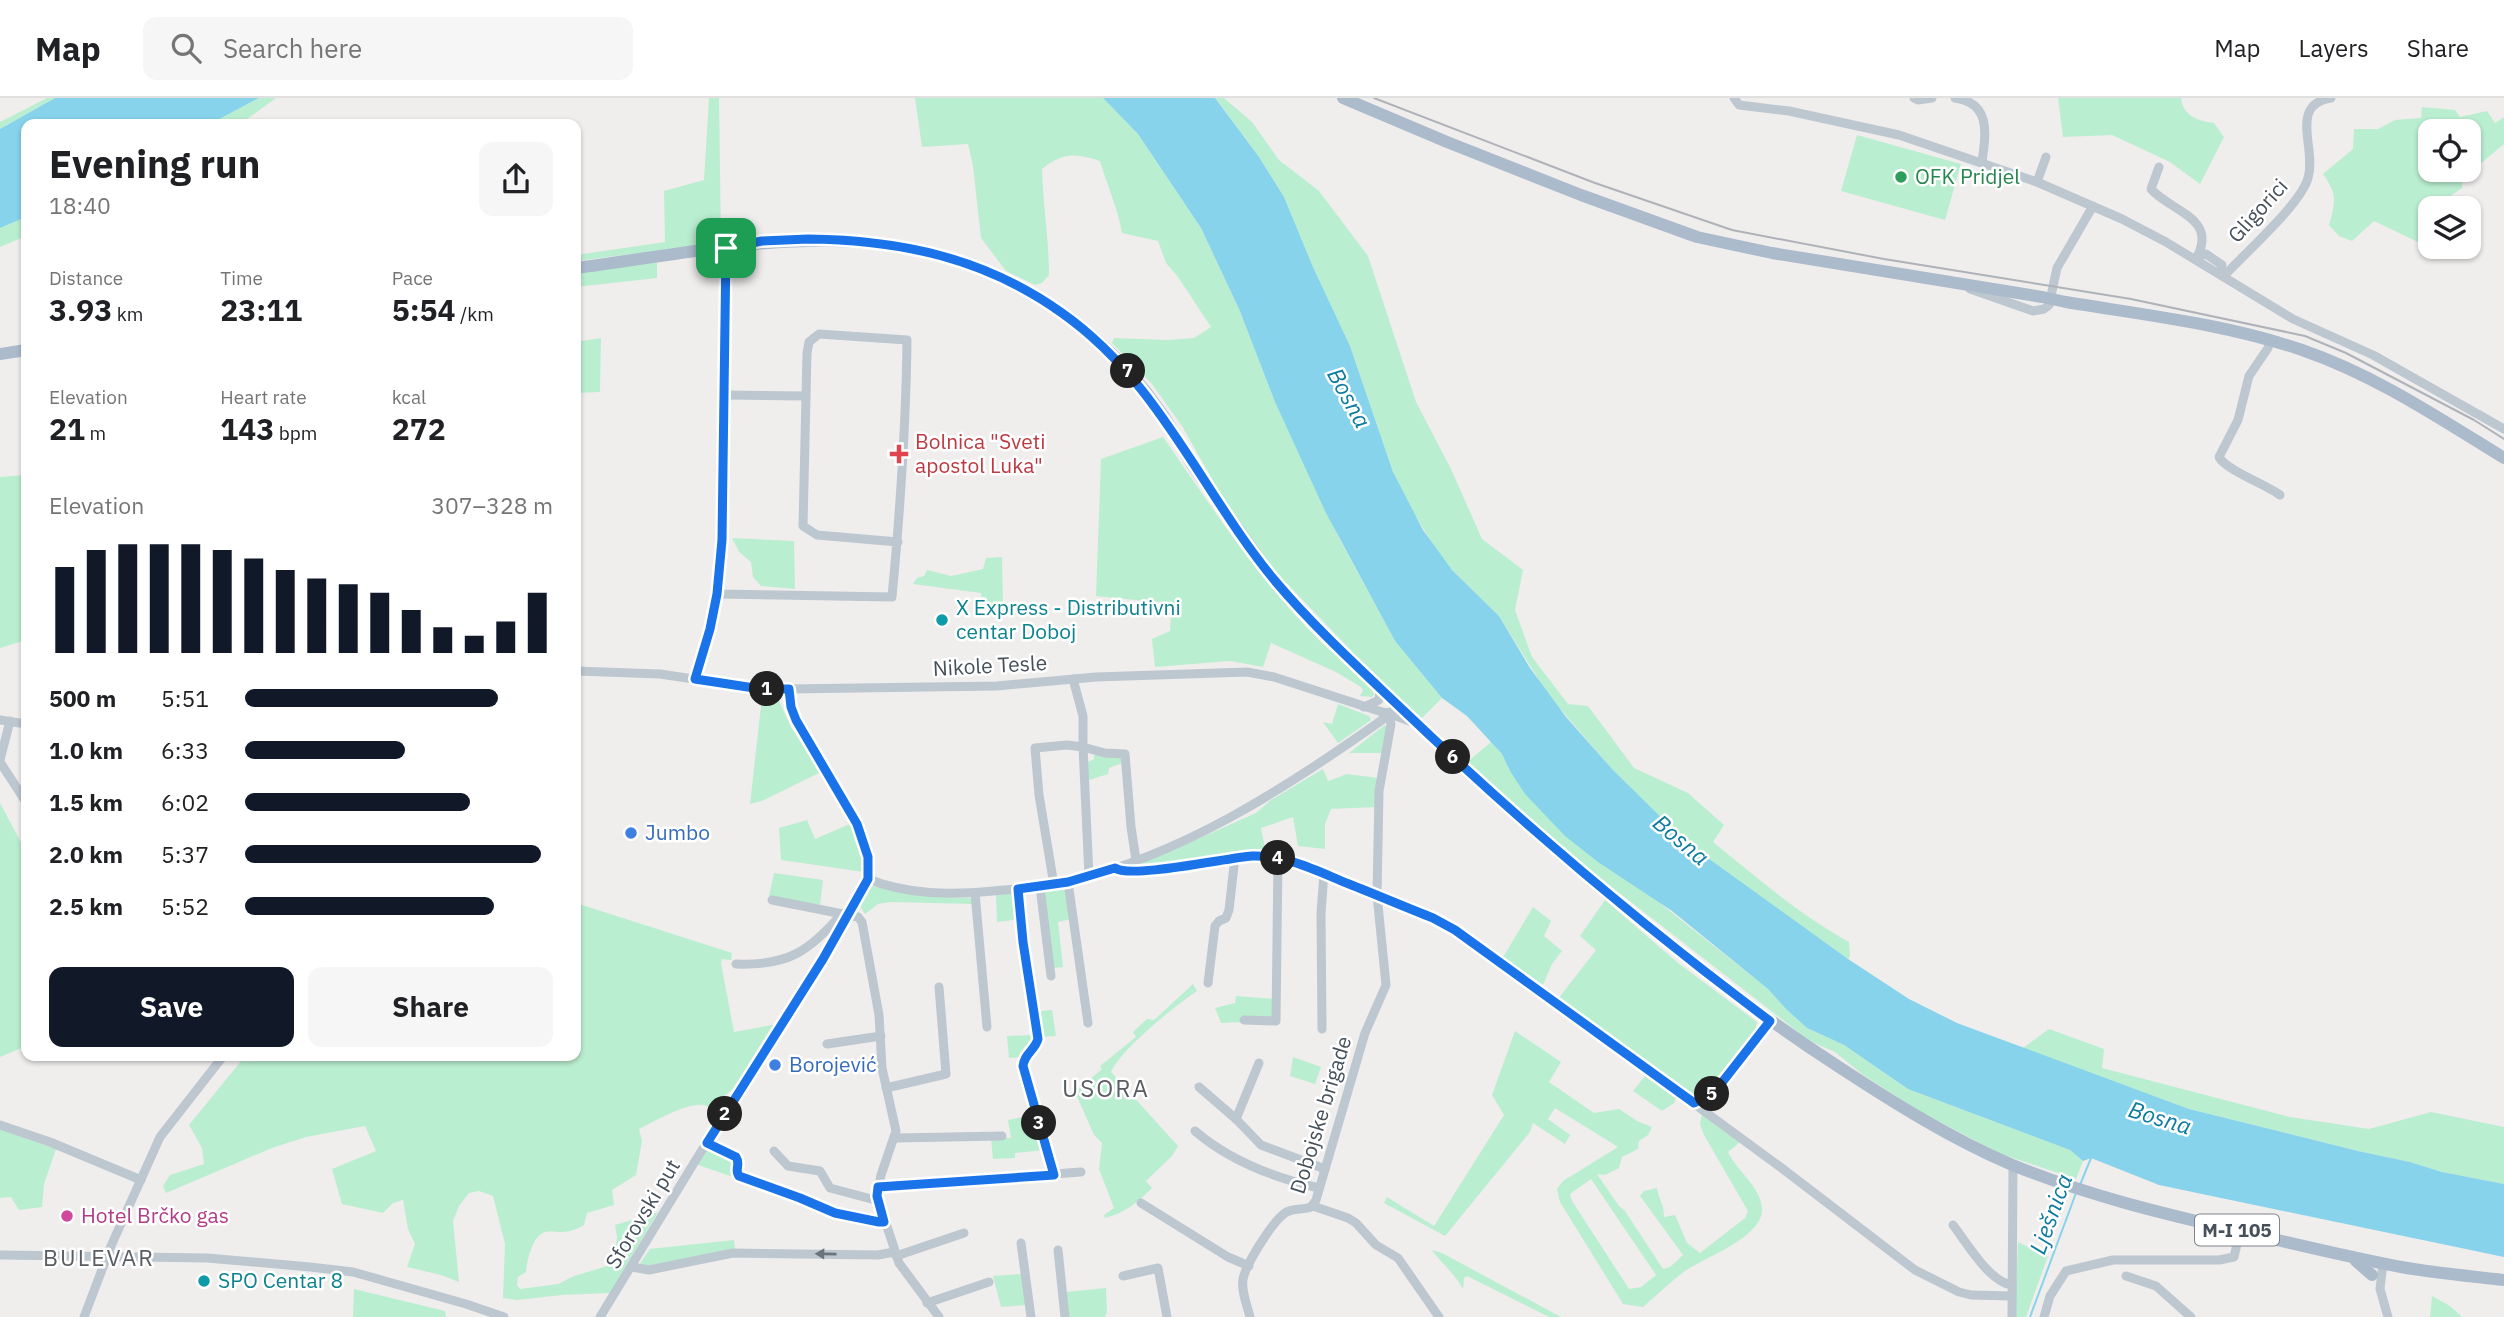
<!DOCTYPE html>
<meta charset="utf-8">
<style>
body{margin:0;font-family:"IBM Plex Sans",sans-serif;background:#f6f6f6;color:#202124;height:100vh;display:flex;flex-direction:column;font-size:26px;white-space:nowrap}
*{box-sizing:border-box;margin:0}
p{font-size:23px;color:#757577}
.icon{flex:none;width:38px;height:38px;fill:none;stroke:currentColor;stroke-width:2;stroke-linecap:round;stroke-linejoin:round}
.map{position:relative;flex:1;overflow:hidden}
.side{position:absolute;left:21px;top:21px;width:560px;height:942px;display:flex;flex-direction:column;background:#fff;border-radius:14px;box-shadow:0 2px 5px #0004}
.side>*{flex:none}
.fabs{position:absolute;left:2418px;top:21px;display:grid;gap:14px}
.fabs a{display:grid;place-items:center;width:63px;height:63px;border-radius:14px;background:#fff;box-shadow:0 2px 5px #0004;font-size:35px}
.pin{position:absolute;display:grid;place-items:center;width:60px;height:60px;color:#fff;margin:-30px;border-radius:14px;box-shadow:0 4px 10px #0006}
.km{position:absolute;width:35px;height:35px;margin:-18px;border-radius:50%;background:#222;color:#fff;font-size:19px;line-height:35px;text-align:center}
.round{display:grid;place-items:center;flex:none;width:74px;height:74px;border-radius:14px;background:#f6f6f6}
.headline{display:flex;align-items:center;justify-content:space-between;height:119px;padding:0 28px}
h1{font-size:38px;font-weight:800;line-height:52px}
.metrics{display:grid;grid-template-columns:repeat(3,1fr);gap:10px;height:119px;padding:7px 28px}
.metrics div{display:grid;align-content:center}
.metrics b{font-size:30px;font-weight:800}
.metrics small{font-size:19px;font-weight:400}
.metrics p{font-size:19px}
.chart{height:196px;padding:14px 28px}
.chart p{display:flex;justify-content:space-between}
.chart svg{width:100%;height:126px;margin-top:7px;stroke:#111827;stroke-width:6}
.action{display:flex;gap:14px;margin-top:auto;padding:14px 28px}
.action a{flex:1;height:80px;border-radius:14px;background:#111827;color:#fff;font-size:28px;font-weight:800;line-height:80px;text-align:center}
.action a+a{background:#f6f6f6;color:#202124}
ul{padding:0 28px;list-style:none;font-size:23px}
li{display:grid;grid-template-columns:112px 84px 1fr;align-items:center;height:52px}
li i{height:18px;border-radius:9px;background:#111827}
header{display:flex;align-items:center;gap:42px;box-sizing:border-box;height:98px;padding:0 35px;background:#fff;border-bottom:2px solid #e0e0e0}
header strong{font-size:33px}
nav{display:flex;gap:38px;margin-inline-start:auto;font-size:24px}
.search{width:490px;height:63px;background:#f6f6f6;display:flex;align-items:center;gap:18px;box-sizing:border-box;padding:0 24px;border-radius:14px;color:#757577;font-size:26px}
.map>svg:first-child{display:block}
</style>
<header>
<strong>Map</strong>
<div class="search"><svg class="icon" aria-label="search" viewBox="0 0 24 24"><circle cx="10" cy="10" r="6"/><path d="M15 15l6 6"/></svg>Search here</div>
<nav><a>Map</a><a>Layers</a><a>Share</a></nav>
</header>
<div class="map">
<svg width="2504" height="1219" viewBox="0 0 2504 1219">
<rect width="100%" height="100%" fill="#f0eded"/>
<g fill="#baeed0" fill-rule="evenodd">
<path d="M47,0H55L0,31V24Z"/>
<path d="M259,0H276L240,26H210Z"/>
<path d="M709,0H719L721,145L576,163V157L665,144L664,93L704,82Z"/>
<path d="M915,0H1103L1138,36L1201,130L1239,211L1275,304L1339,440L1395,543L1442,600L1419,623L1273,471L1220,395L1182,328L1152,286L1112,245L1114,240L1168,242L1194,240L1211,229L1178,179L1166,165L1158,143L1122,135C1118,111 1107,87 1100,63C1075,55 1063,54 1042,71C1043,107 1049,141 1049,177L1042,185L1035,187L1006,173L981,140L973,68L968,46L922,49Z"/>
<path d="M1215,0H1224L1252,24L1279,62L1319,93L1368,158L1416,304L1451,371L1482,441L1523,472L1515,512L1532,559L1568,606L1588,608L1634,670L1688,695L1724,727L1713,744C1757,780 1799,816 1849,844L1850,858L1848,861L1712,764L1687,745L1645,705L1613,672L1549,598L1499,518L1452,472L1438,455L1409,407L1393,374L1350,248L1313,169L1284,99L1259,59Z"/>
<path d="M2058,0H2181C2183,18 2198,23 2214,25L2224,39L2200,86L2170,64L2112,37L2063,39Z"/>
<path d="M2422,9L2455,12L2460,19L2487,13L2495,25L2504,19V46L2480,66L2463,75L2462,90L2443,103L2439,110H2431V128L2422,146L2374,123L2352,143L2339,138L2329,127C2336,103 2337,96 2323,76L2353,51L2354,31H2378L2395,22L2421,20ZM2469,33V72H2431V33Z"/>
<path d="M1857,37L1961,66L1945,122L1841,93Z"/>
<path d="M26,119V138L0,149V130Z"/>
<path d="M657,163V180L576,189V175Z"/>
<path d="M601,240L600,294L576,295V244Z"/>
<path d="M1163,339C1212,409 1259,483 1320,543C1334,557 1368,579 1374,596L1372,599L1360,598L1363,592L1361,589L1336,574L1271,545L1263,569L1230,563L1155,569L1152,541L1170,533L1171,517L1165,505L1096,498L1101,361Z"/>
<path d="M25,377L26,542L0,550V379Z"/>
<path d="M732,440L794,443L795,491L761,488L753,479L751,464L739,454Z"/>
<path d="M1002,459L1003,509H982L981,495L913,486L917,480L924,478L927,472L951,478L983,471L986,460Z"/>
<path d="M762,599L779,603L791,629L821,674L762,703L750,706Z"/>
<path d="M1338,606L1369,618L1371,622L1338,645L1323,624L1332,626Z"/>
<path d="M1385,627L1387,629L1382,655H1349Z"/>
<path d="M1491,644L1502,656L1510,673L1651,798L1768,891L1786,911L1807,930L1844,947L1908,991L2070,1052L2083,1063L2076,1081L2001,1056L1919,1013L1862,976L1835,954L1810,943L1604,783L1465,666Z"/>
<path d="M1094,656L1121,659L1122,665L1109,670L1108,676L1089,682L1086,665L1094,661Z"/>
<path d="M1323,671L1328,683L1347,676L1378,680L1376,709L1331,711L1325,726V751L1298,748L1293,719L1261,730L1266,755L1242,754L1133,771L1125,769L1173,752L1256,715L1271,702Z"/>
<path d="M0,705L26,754V948L0,959Z"/>
<path d="M807,722L815,741L852,725L864,763V774L781,762L779,730Z"/>
<path d="M774,775L823,782L820,807L769,798Z"/>
<path d="M871,788L935,799L970,800L974,806L891,804L878,806L865,816L859,807L868,790Z"/>
<path d="M1067,789L1072,821L1058,824L1063,869L1052,870L1044,793Z"/>
<path d="M1013,795L1015,797L1019,821L997,824L996,797Z"/>
<path d="M1605,802L1678,865L1757,924L1755,933L1709,993L1693,997L1687,995L1558,901L1596,852L1580,838Z"/>
<path d="M576,805L732,855L731,862L722,861L721,865L734,934L777,926L733,991L723,999L715,1012C711,1010 708,1008 704,1007C685,1005 656,1023 639,1031L642,1043L636,1077L612,1092L614,1107L587,1115L584,1127C577,1131 570,1134 562,1134C557,1134 550,1133 545,1134C532,1138 527,1163 526,1174L518,1179L517,1187L520,1191L558,1186L574,1178L614,1166L617,1139L615,1127L658,1114L610,1195L562,1197L517,1202L503,1200L505,1146L493,1098L479,1093L469,1095L459,1108L453,1123L459,1184L441,1177L407,1169L415,1146L408,1131L403,1102L393,1105L383,1115L342,1106L332,1071L376,1053L365,1028L306,1039L272,1050L166,1095L163,1088L170,1077L204,1066L202,1050L189,1027L246,957H576Z"/>
<path d="M1533,809L1551,823L1544,838L1562,853L1552,866L1542,889L1502,861Z"/>
<path d="M1193,886L1197,893C1175,908 1121,951 1111,974L1178,1048L1172,1058L1146,1083L1152,1090C1138,1104 1125,1115 1105,1120L1104,1117L1114,1110L1099,1071L1102,1045L1094,1037L1075,994L1102,971L1100,968L1136,939L1133,934L1147,921L1154,922Z"/>
<path d="M1236,898L1274,901L1273,919L1241,918V924L1221,925L1215,910L1235,905Z"/>
<path d="M1052,912L1056,938L1041,939L1034,914Z"/>
<path d="M2049,931L2104,951L2102,970L2290,1019L2369,1031L2431,1014L2504,1029V1086L2442,1074L2410,1064L2358,1053L2189,1011L2023,950Z"/>
<path d="M1515,933L1561,964L1549,984L1594,1015L1619,1011L1637,1023L1652,1029L1648,1037L1639,1043L1638,1051L1622,1059L1619,1070L1605,1077L1597,1076L1619,1108L1625,1113L1663,1171L1670,1169L1683,1157L1640,1098L1644,1093L1657,1090C1659,1102 1664,1106 1664,1119L1675,1117L1687,1145L1700,1155L1745,1120L1748,1113L1704,1037L1700,1026L1702,1015L1740,1044L1728,1054C1737,1073 1760,1088 1762,1110C1764,1139 1705,1159 1685,1173C1670,1184 1657,1197 1643,1209L1623,1206L1560,1104L1557,1091L1563,1083L1618,1049L1555,1010L1548,1021L1570,1037L1565,1046L1533,1025L1530,1034L1445,1138L1384,1105L1387,1099L1434,1128L1504,1017L1492,997ZM1591,1081L1656,1177L1641,1189L1629,1191L1572,1103L1570,1096Z"/>
<path d="M1034,937L1033,946L1021,959L1009,960L1007,938Z"/>
<path d="M1293,959L1321,969L1315,986L1290,978Z"/>
<path d="M1646,977L1676,1000L1674,1005L1662,1013L1633,993Z"/>
<path d="M1032,1017L1043,1052L1015,1055V1060L993,1061L991,1040H1011L1008,1022Z"/>
<path d="M0,1031L56,1051L44,1086L42,1109L19,1112L11,1099L0,1100Z"/>
<path d="M707,1051L735,1062L734,1073L736,1080L698,1067Z"/>
<path d="M734,1142L735,1151L646,1170L639,1167L650,1151Z"/>
<path d="M2018,1144L2048,1158L2026,1219H2015Z"/>
<path d="M1432,1152L1442,1155L1561,1219H1549L1467,1178L1464,1180L1463,1191C1454,1175 1443,1167 1432,1152Z"/>
<path d="M1022,1176L1026,1207L1001,1209L993,1178Z"/>
<path d="M1106,1190L1107,1214L1105,1219H1069L1066,1194Z"/>
<path d="M354,1191L445,1213L446,1219H353Z"/>
<path d="M2432,1198L2450,1208L2462,1219H2430Z"/>
</g>
<g fill="#87d3ec">
<path d="M55,0H259L210,26H26V119L0,130V31Z"/>
<path d="M1103,0H1215L1259,59L1284,99L1313,169L1350,248L1393,374L1423,432L1452,472L1499,518L1530,570L1566,619L1613,672L1687,745L1848,861L1909,901L1957,925L2189,1011L2358,1053L2410,1064L2442,1074L2504,1086V1159L2159,1087L2091,1060L2083,1063L2070,1052L1908,991L1844,947L1807,930L1786,911L1768,891L1672,813L1598,764L1565,738L1525,696L1510,673L1502,656L1467,618L1442,600L1395,543L1326,415L1275,304L1239,211L1201,130L1138,36Z"/>
</g>
<g fill="none" stroke-linecap="round" stroke-linejoin="round">
<g stroke="#87d3ec" stroke-width="2">
<path d="M2080,1087L2091,1060"/>
<path d="M2030,1219L2076,1095"/>
</g>
<g stroke="#bdc7d0" stroke-width="9">
<path d="M1734,0L1739,7L1789,13L1899,37L2037,84L2122,121L2166,144L2293,221L2373,257L2504,331"/>
<path d="M1914,0L1918,2L1932,0"/>
<path d="M1955,0C1991,5 1986,35 1982,64"/>
<path d="M2159,69L2151,91C2170,113 2216,119 2198,157"/>
<path d="M2037,84L2046,59"/>
<path d="M2195,160L2206,156L2222,167L2220,175"/>
<path d="M2224,178C2244,156 2301,106 2308,80C2317,50 2288,7 2331,0"/>
<path d="M1970,191L2033,213L2044,211L2049,207L2057,170L2093,108"/>
<path d="M2270,242L2268,250L2249,278L2238,322L2219,359C2226,372 2265,386 2280,397"/>
<path d="M724,297L805,298"/>
<path d="M717,496L892,499C900,414 906,328 907,242L819,236L809,244L807,255L803,428L817,437L898,444"/>
<path d="M576,573L660,576L761,591H789L997,588L1096,579L1247,574L1274,579L1382,614L1388,615L1401,609"/>
<path d="M695,581L710,531L717,496L722,442L725,150"/>
<path d="M1073,581L1083,618V649L1105,655L1125,656L1131,729L1136,762"/>
<path d="M1364,609L1379,602L1380,590"/>
<path d="M0,622L26,626"/>
<path d="M0,662L10,623"/>
<path d="M0,664L26,704"/>
<path d="M1115,770L1123,774L1142,773L1235,759L1269,758L1302,766L1433,820L1455,832L1542,894L1779,1068L1915,1172L1959,1194L1971,1197L2012,1198"/>
<path d="M868,781C908,797 951,797 993,793C1018,791 1043,790 1067,784C1183,757 1286,690 1382,622L1388,615L1412,624"/>
<path d="M1068,784L1088,925"/>
<path d="M1054,787L1039,697L1035,650L1067,647L1083,649L1089,778"/>
<path d="M1040,789L1051,878"/>
<path d="M1018,791L1023,844L1038,941C1035,952 1024,956 1023,968L1054,1077"/>
<path d="M975,795L987,929"/>
<path d="M772,802L858,819L862,824L879,917L882,970L896,1033L881,1077L877,1098L899,1165L939,1219"/>
<path d="M736,866C788,868 807,854 841,817"/>
<path d="M1208,885L1215,828L1219,823L1226,820L1229,812L1235,759"/>
<path d="M1244,922L1276,923L1278,760"/>
<path d="M1322,931L1321,815L1324,775"/>
<path d="M827,946L881,938"/>
<path d="M1199,989L1236,1021L1261,1047L1325,1071"/>
<path d="M886,990L946,976L939,889"/>
<path d="M1694,1005L1713,996L1770,923"/>
<path d="M1236,1021L1259,965"/>
<path d="M0,1027L50,1044L141,1082"/>
<path d="M1195,1033C1230,1063 1275,1080 1319,1090"/>
<path d="M896,1040L1002,1038"/>
<path d="M707,1045L736,1059L739,1064L738,1076L744,1080L800,1100L835,1115L884,1124"/>
<path d="M774,1053L788,1068L820,1073L830,1090L879,1103"/>
<path d="M878,1089L1081,1074"/>
<path d="M1141,1105L1228,1159L1249,1168"/>
<path d="M1313,1108L1348,1120L1356,1125L1376,1147L1398,1160L1439,1219"/>
<path d="M1953,1127C1967,1145 1989,1184 2012,1187"/>
<path d="M1021,1145L1031,1219"/>
<path d="M1058,1152L1065,1219"/>
<path d="M0,1157L207,1160L310,1169L353,1174L466,1206L504,1219"/>
<path d="M896,1158L964,1135"/>
<path d="M2383,1165L2380,1191L2388,1219"/>
<path d="M632,1169L649,1172L733,1155L878,1157L894,1154"/>
<path d="M1123,1178L1158,1170L1167,1219"/>
<path d="M2126,1178L2156,1188L2191,1219"/>
<path d="M927,1205L989,1184"/>
<path d="M84,1219L111,1148L160,1039L224,957"/>
<path d="M600,1219L697,1060L823,861L868,781V759L857,726L796,622L789,591"/>
<path d="M1250,1219C1247,1207 1241,1193 1243,1181C1246,1166 1272,1124 1285,1115C1292,1110 1303,1112 1311,1109L1316,1102L1365,935L1386,887L1377,797L1379,693L1391,626L1388,616"/>
<path d="M2012,1219L2013,1067"/>
<path d="M2044,1219L2050,1198L2066,1173L2113,1162H2219L2234,1159L2240,1133"/>
</g>
<g stroke="#acbbcc" stroke-width="12">
<path d="M1343,0L1447,44L1581,97L1697,139L1772,155L2042,199"/>
<path d="M576,170C722,151 867,114 1007,182C1070,212 1123,259 1162,316C1173,332 1182,350 1192,366C1209,392 1228,416 1245,441C1257,457 1267,474 1280,488C1315,528 1355,565 1394,603C1452,659 1511,714 1573,766C1659,839 1745,908 1839,969C1894,1005 1950,1040 2010,1066C2085,1097 2164,1116 2243,1134C2295,1146 2348,1159 2401,1169C2435,1175 2470,1178 2504,1182"/>
<path d="M2066,204C2145,217 2226,226 2302,252C2375,277 2439,320 2504,360"/>
<path d="M0,256L26,252"/>
<path d="M2356,1163L2372,1177"/>
</g>
<path stroke="#afb2b8" stroke-width="2" d="M1374,0L1595,85L1732,132L1884,161L2131,201L2305,238L2346,255L2474,322L2504,341"/>
<path stroke="#acbbcc" stroke-width="12" d="M2042,199L2066,204"/>
</g>
<defs><path id="oneway-solid" d="M-6-.8H1V-3.2L6.5 0L1 3.2V.8H-6Z" transform="scale(1.75)"/></defs>
<use fill="#69747d" href="#oneway-solid" transform="translate(826 1156) rotate(-179)"/>
<g fill="none" stroke-linecap="round" stroke-linejoin="round">
<g stroke="#fff" stroke-width="14">
<path id="route" d="M808,141C901,142 985,160 1062,215C1161,285 1201,394 1276,484C1315,530 1360,571 1403,612C1519,723 1641,827 1770,923L1713,996L1694,1005L1455,832L1433,820C1405,809 1377,797 1349,786C1317,773 1287,757 1252,758C1226,760 1130,781 1115,770L1068,784L1018,791L1023,844L1038,941C1035,952 1024,956 1023,968L1054,1077L878,1089L877,1098L884,1124H879L835,1115L800,1100L739,1078C734,1072 741,1066 736,1059L707,1045L823,861L868,781V759L857,726L796,622L791,609L789,591H761L695,581L710,531L717,496L722,442L726,150L762,143Z"/>
</g>
<use href="#route" stroke="#1a73e8" stroke-width="9"/>
</g>
<circle fill="#2e9e5b" stroke="#fff" stroke-width="2.5" cx="1901" cy="79" r="7"/>
<path fill="#e0444e" stroke="#fff" stroke-width="2.5" d="M895.5 345.5h7v7h7v7h-7v7h-7v-7h-7v-7h7z"/>
<g fill="#0f9aa8" stroke="#fff" stroke-width="2.5">
<circle cx="942" cy="522" r="7"/>
<circle cx="204" cy="1183" r="7"/>
</g>
<g fill="#3f7fe0" stroke="#fff" stroke-width="2.5">
<circle cx="631" cy="735" r="7"/>
<circle cx="775" cy="967" r="7"/>
</g>
<circle fill="#d1479c" stroke="#fff" stroke-width="2.5" cx="67" cy="1118" r="7"/>
<g text-anchor="middle" stroke-width="5" stroke-linejoin="round" paint-order="stroke">
<rect fill="#fff" stroke="#7d848c" stroke-width="2" x="2195" y="1116.5" width="84" height="31" rx="5"/>
<g font-size="19" font-weight="bold" fill="#45505a">
<text x="2237" y="1139">M-I 105</text>
</g>
<g font-size="21" fill="#27864d" stroke="#fff" text-anchor="start">
<text x="1915" y="86">OFK Pridjel</text>
</g>
<g font-size="21" fill="#45505a" stroke="#fff">
<text transform="translate(2258 113) rotate(-48)" y="7">Gligorici</text>
<text transform="translate(990 568) rotate(-3)" y="7">Nikole Tesle</text>
<text transform="translate(1321 1017) rotate(-73)" y="7">Dobojske brigade</text>
<text transform="translate(643 1116) rotate(-59)" y="7">Sforovski put</text>
</g>
<g font-size="21" fill="#be3a42" stroke="#fff" text-anchor="start">
<text x="915" y="351">Bolnica "Sveti<tspan x="915" dy="24">apostol Luka"</tspan></text>
</g>
<g font-size="21" fill="#0d838f" stroke="#fff" text-anchor="start">
<text x="956" y="517">X Express - Distributivni<tspan x="956" dy="24">centar Doboj</tspan></text>
<text x="218" y="1190">SPO Centar 8</text>
</g>
<g font-size="21" fill="#366cbe" stroke="#fff" text-anchor="start">
<text x="645" y="742">Jumbo</text>
<text x="789" y="974">Borojević</text>
</g>
<g font-size="21" fill="#b23c85" stroke="#fff" text-anchor="start">
<text x="81" y="1125">Hotel Brčko gas</text>
</g>
<g font-size="23" font-style="italic" fill="#0c7ba0" stroke="#fff">
<text transform="translate(1349 300) rotate(61)" y="8">Bosna</text>
<text transform="translate(1681 742) rotate(40)" y="8">Bosna</text>
<text transform="translate(2160 1020) rotate(17)" y="8">Bosna</text>
<text transform="translate(2051 1116) rotate(-70)" y="8">Lješnica</text>
</g>
<g font-size="23" letter-spacing="2" fill="#5a5d62" stroke="#fff">
<text x="99" y="1168">BULEVAR</text>
</g>
<g font-size="24" letter-spacing="2" fill="#5a5d62" stroke="#fff">
<text x="1106" y="999">USORA</text>
</g>
</g>
</svg>
<div class="fabs">
<a><svg class="icon" aria-label="locate" viewBox="0 0 24 24"><circle cx="12" cy="12" r="6"/><path d="M12 2v4M12 18v4M2 12h4M18 12h4"/></svg></a>
<a><svg class="icon" aria-label="layers" viewBox="0 0 24 24"><path d="M12 4l9 5-9 5-9-5zM3 14l9 5 9-5"/></svg></a>
</div>
<div class="pin" style="left:726px;top:150px;background:#1e9e55"><svg class="icon" aria-label="arrive" viewBox="0 0 24 24"><path d="M6 21V4h12l-3 4 3 4H6"/></svg></div>
<b class="km" style="left:767px;top:591px">1</b>
<b class="km" style="left:725px;top:1016px">2</b>
<b class="km" style="left:1039px;top:1025px">3</b>
<b class="km" style="left:1278px;top:760px">4</b>
<b class="km" style="left:1712px;top:996px">5</b>
<b class="km" style="left:1453px;top:659px">6</b>
<b class="km" style="left:1128px;top:273px">7</b>
<section class="side">
<div class="headline"><div><h1>Evening run</h1><p>18:40</p></div><a class="round"><svg class="icon" aria-label="share" viewBox="0 0 24 24"><path d="M12 15V3M7 8l5-5 5 5M5 13v7h14v-7"/></svg></a></div>
<div class="metrics">
<div><p>Distance</p><b>3.93<small> km</small></b></div>
<div><p>Time</p><b>23:11</b></div>
<div><p>Pace</p><b>5:54<small> /km</small></b></div>
</div>
<div class="metrics">
<div><p>Elevation</p><b>21<small> m</small></b></div>
<div><p>Heart rate</p><b>143<small> bpm</small></b></div>
<div><p>kcal</p><b>272</b></div>
</div>
<div class="chart"><p><span>Elevation</span>307–328 m</p>
<svg viewBox="0 0 160 44" preserveAspectRatio="none"><path d="M5 44V14M15 44V8M25 44V6M35 44V6M45 44V6M55 44V8M65 44V11M75 44V15M85 44V18M95 44V20M105 44V23M115 44V29M125 44V35M135 44V38M145 44V33M155 44V23"/></svg>
</div>
<ul>
<li><b>500 m</b>5:51<i style="width:82%"></i></li>
<li><b>1.0 km</b>6:33<i style="width:52%"></i></li>
<li><b>1.5 km</b>6:02<i style="width:73%"></i></li>
<li><b>2.0 km</b>5:37<i style="width:96%"></i></li>
<li><b>2.5 km</b>5:52<i style="width:81%"></i></li>
</ul>
<div class="action"><a>Save</a><a>Share</a></div>
</section>
</div>
